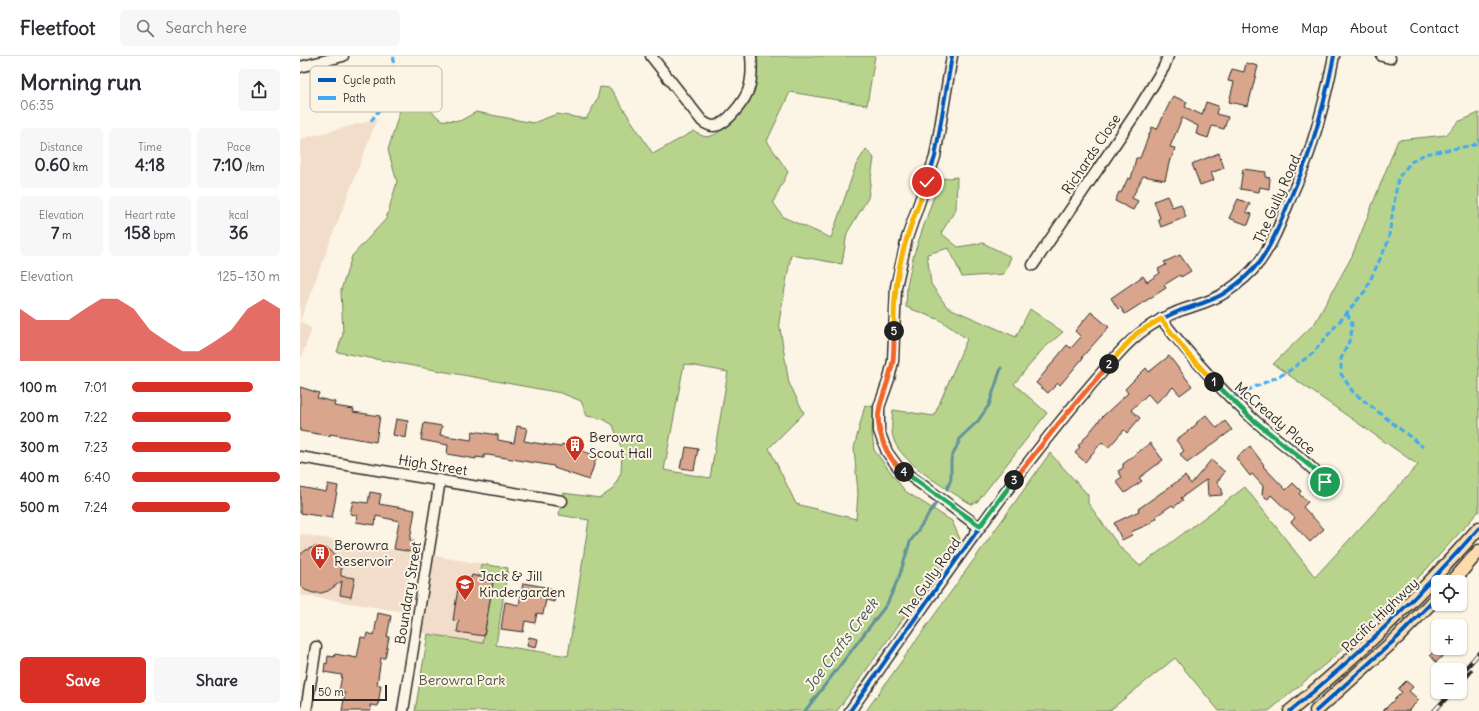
<!DOCTYPE html>
<meta charset="utf-8">
<style>
body{margin:0;font-family:Delius,sans-serif;background:#f7f7f7;color:#2b2b33;height:100vh;display:flex;flex-direction:column;font-size:15px;white-space:nowrap}
*{box-sizing:border-box;margin:0}
p{font-size:13px;color:#7c7c81}
.icon{flex:none;width:22px;height:22px;fill:none;stroke:currentColor;stroke-width:2;stroke-linecap:round;stroke-linejoin:round}
.map{position:relative;flex:1;overflow:hidden}
.details{display:flex;flex-direction:column;background:#fff;width:300px}
.details>*{flex:none}
.tools{position:absolute;left:1131px;top:519px;display:grid;gap:8px}
.tools a{display:grid;place-items:center;width:36px;height:36px;border-radius:6px;background:#fff;box-shadow:0 1px 3px #0004;font-size:20px}
.scale{position:absolute;left:12px;bottom:10px;width:75px;box-sizing:border-box;padding-left:4px;border:2px solid #2b2b2b;border-top:0;font-size:11px;line-height:14px;white-space:nowrap;color:#2b2b2b;-webkit-text-stroke:3px #fcf5e5;paint-order:stroke}
.pin{position:absolute;display:grid;place-items:center;width:34px;height:34px;color:#fff;margin:-17px;border:2px solid #fff;border-radius:50%;box-shadow:0 1px 4px #0007}
.km{position:absolute;width:20px;height:20px;margin:-10px;border-radius:50%;background:#222;color:#fff;font-size:11px;line-height:20px;text-align:center}
.round{display:grid;place-items:center;flex:none;width:42px;height:42px;border-radius:6px;background:#f7f7f7}
.overview{display:flex;align-items:center;justify-content:space-between;height:68px;padding:0 20px}
h1{font-size:22px;font-weight:700;line-height:30px}
.metrics{display:grid;grid-template-columns:repeat(3,1fr);gap:6px;height:68px;padding:4px 20px}
.metrics div{display:grid;align-content:center;border-radius:6px;background:#f7f7f7;text-align:center}
.metrics b{font-size:17px;font-weight:700}
.metrics small{font-size:11px;font-weight:400}
.metrics p{font-size:11px}
.chart{height:112px;padding:8px 20px}
.chart p{display:flex;justify-content:space-between}
.chart svg{width:100%;height:72px;margin-top:4px;fill:#d93025;opacity:.7}
.cta{display:flex;gap:8px;margin-top:auto;padding:8px 20px}
.cta a{flex:1;height:46px;border-radius:6px;background:#d93025;color:#fff;font-size:16px;font-weight:700;line-height:46px;text-align:center}
.cta a+a{background:#f7f7f7;color:#2b2b33}
ul{padding:0 20px;list-style:none;font-size:13px}
li{display:grid;grid-template-columns:64px 48px 1fr;align-items:center;height:30px}
li i{height:10px;border-radius:5px;background:#d93025}
header{display:flex;align-items:center;gap:24px;box-sizing:border-box;height:56px;padding:0 20px;background:#fff;border-bottom:1px solid #e1e1e2}
header strong{font-size:19px}
nav{display:flex;gap:22px;margin-inline-start:auto;font-size:14px}
.search{width:280px;height:36px;background:#f7f7f7;display:flex;align-items:center;gap:10px;box-sizing:border-box;padding:0 14px;border-radius:6px;color:#7c7c81;font-size:15px}
main{display:flex;flex:1;min-height:0}
.map>svg:first-child{display:block}
</style>
<header>
<strong>Fleetfoot</strong>
<div class="search"><svg class="icon" aria-label="search" viewBox="0 0 24 24"><circle cx="10" cy="10" r="6"/><path d="M15 15l6 6"/></svg>Search here</div>
<nav><a>Home</a><a>Map</a><a>About</a><a>Contact</a></nav>
</header>
<main>
<section class="details">
<div class="overview"><div><h1>Morning run</h1><p>06:35</p></div><a class="round"><svg class="icon" aria-label="share" viewBox="0 0 24 24"><path d="M12 15V3M7 8l5-5 5 5M5 13v7h14v-7"/></svg></a></div>
<div class="metrics">
<div><p>Distance</p><b>0.60<small> km</small></b></div>
<div><p>Time</p><b>4:18</b></div>
<div><p>Pace</p><b>7:10<small> /km</small></b></div>
</div>
<div class="metrics">
<div><p>Elevation</p><b>7<small> m</small></b></div>
<div><p>Heart rate</p><b>158<small> bpm</small></b></div>
<div><p>kcal</p><b>36</b></div>
</div>
<div class="chart"><p><span>Elevation</span>125–130 m</p>
<svg viewBox="0 0 160 44" preserveAspectRatio="none"><path d="M0 44V12L10 19L20 19L30 19L40 12L50 6L60 6L70 12L80 25L90 32L100 38L110 38L120 32L130 25L140 12L150 6L160 12V44z"/></svg>
</div>
<ul>
<li><b>100 m</b>7:01<i style="width:82%"></i></li>
<li><b>200 m</b>7:22<i style="width:67%"></i></li>
<li><b>300 m</b>7:23<i style="width:67%"></i></li>
<li><b>400 m</b>6:40<i style="width:100%"></i></li>
<li><b>500 m</b>7:24<i style="width:66%"></i></li>
</ul>
<div class="cta"><a>Save</a><a>Share</a></div>
</section>
<div class="map">
<svg width="1179" height="655" viewBox="0 0 1179 655">
<rect width="100%" height="100%" fill="#fcf5e5"/>
<filter id="ink" filterUnits="userSpaceOnUse"><feTurbulence type="fractalNoise" baseFrequency=".025" numOctaves="2"/><feDisplacementMap in="SourceGraphic" scale="8" xChannelSelector="R" yChannelSelector="G"/><feConvolveMatrix kernelMatrix="1 2 1 2 8 2 1 2 1" color-interpolation-filters="sRGB"/></filter>
<g filter="url(#ink)">
<g fill="#f2ddcb">
<path d="M77,63L0,265L12,273L0,305V83Z"/>
<path d="M0,478L113,497L104,556L0,539Z"/>
<path d="M134,500L208,512L196,589L122,577Z"/>
</g>
<g fill="#b8d48c" stroke="#72805c" fill-rule="evenodd">
<path d="M455,0H575L567,49L490,36L467,85L488,116L473,146L483,161L531,182L556,109L566,93L574,102L568,142L547,177L542,208L491,199L479,266L489,327L504,357L469,392L496,448L556,463L558,438L554,392L565,349L574,351L572,376L574,394L605,435L652,465L660,483L537,655H115L128,578L183,587L193,526L184,525L185,522L179,521L181,508L208,512L196,589L268,600L289,464L259,459L263,437L300,442L313,433L321,417L322,394L313,369L303,363L287,360L281,345L261,337L37,296L43,278L41,234L52,200L86,163L97,126L88,94L104,41L129,53L141,64L160,65L176,56L233,67L257,58L286,63L297,44L300,31L310,32L353,98L394,75C400,79 404,82 411,80C421,78 445,53 449,43C453,34 454,11 455,0ZM384,308L428,316L410,422L364,414Z"/>
<path d="M1179,57V455L1124,516L1035,600L969,655H919L875,602L809,655H566L750,397L788,439V447L819,490L840,510L945,431L1015,521L1118,409L973,308L1015,267L1052,200L1098,84L1146,79L1158,66Z"/>
<path d="M657,121L656,153L641,177L658,191L683,187L711,201L704,218L662,221L649,192L627,198L631,228L647,251L716,281L730,253L763,276L742,294L714,328L747,357L677,446L671,448C650,435 606,410 595,387C590,376 592,365 593,354L634,360L667,283L640,264L606,251L607,229L614,198L640,123Z"/>
</g>
<g fill="none" stroke-linecap="round" stroke-linejoin="round">
<g stroke="#63929b" stroke-width="3">
<path d="M647,433L651,423V403L661,381L678,365L689,349L701,312"/>
<path d="M505,655L587,548L599,521L610,486L635,449"/>
</g>
</g>
<g fill="#d9a58d" stroke="#2b2b2b">
<path d="M946,7L958,10L948,50L929,46L934,26L928,25L932,13L944,16Z"/>
<path d="M873,40L887,46L885,51L902,59L906,46L918,50L916,58L928,61L924,73L912,70L908,82L896,78L898,70L882,62L870,91L875,92L871,104L870,103L865,124L843,120L832,142L838,145L833,154L815,145L819,136L821,137L828,122L831,123L836,102H840L852,71L857,73Z"/>
<path d="M919,97L924,112L911,117L914,124L900,129L892,108Z"/>
<path d="M943,113L966,116L965,121L970,122L969,133L960,131L959,136L940,133Z"/>
<path d="M867,140L872,151L881,148L886,161L861,171L858,163L860,162L854,145Z"/>
<path d="M938,143L950,148L946,156L952,158L948,169L929,162Z"/>
<path d="M880,199L891,215L881,221L880,219L864,229L866,232L825,258L820,251L818,253L811,242L843,220L847,226L860,217L858,213L866,209L864,206Z"/>
<path d="M791,256L809,271L782,301L783,302L760,329L758,327L748,337L736,327L767,289L771,292L781,281L775,275Z"/>
<path d="M869,300L892,330L880,339L873,331L856,347L848,338L831,354L840,362L827,377L824,374L808,392L802,386L785,406L775,397L780,391L778,390L803,360L828,337L825,333L846,312L849,316Z"/>
<path d="M0,331L19,337L17,342L35,346L34,350L54,353L53,356L80,360L76,386L30,378V380L0,375Z"/>
<path d="M906,359L917,372L925,365L932,374L887,407L880,398L884,395L876,384L897,368L896,367Z"/>
<path d="M96,363L108,365L106,382L93,379Z"/>
<path d="M124,367L142,370L140,379L171,384L173,375L198,379V384L214,387L217,370L227,372L224,385L260,391L262,388L297,400L289,424L254,412V410L188,399H184V402L176,401V403L147,398L148,389L121,384Z"/>
<path d="M850,387L863,404L839,422L842,425L825,437L816,425L822,421L818,415L823,412V408Z"/>
<path d="M950,390L964,409L963,410L986,434L993,427L1001,435L999,438L1008,446L1003,451L1024,473L1010,486L991,466L995,462L971,439L968,443L962,439L963,430L952,418L950,420L936,402Z"/>
<path d="M386,391L398,393L394,414L380,412L382,403H384Z"/>
<path d="M911,404L925,416L917,426L922,433V439L908,440L907,423L881,442L883,444L874,451L872,449L856,460L857,462L849,468L831,476L832,479L822,484L814,467L839,455L838,453L885,420L891,428Z"/>
<path d="M28,428L38,430L32,462L0,457V431L26,436Z"/>
<path d="M70,436L81,438L79,448L115,454L110,484L114,485L113,496L94,493L99,465L76,460L75,469L56,466L57,459L50,458L53,445L68,447Z"/>
<path d="M14,491H21L28,493L34,497L38,503L41,511V520L55,522L51,541L40,539L42,525L28,535L21,537H13L5,534L0,529V499L6,494Z"/>
<path d="M172,519L185,522L184,525L193,526L184,580L157,576L159,565L153,564L158,532L164,533L166,522H171Z"/>
<path d="M223,527L256,533L254,546L246,544L243,558L237,557L235,567L225,565L223,576L201,573L205,546L219,549Z"/>
<path d="M78,557L91,560L87,581H89L85,602H81L77,629H81L78,650L70,649L71,655H42L45,637L39,636L42,619L24,616L25,607L27,608L28,600L34,601L35,598L57,602L61,581L66,582L67,577L74,579Z"/>
<path d="M229,581L238,583L236,592L227,590Z"/>
<path d="M1138,592H1152L1136,606L1130,599Z"/>
<path d="M1106,625L1113,631L1109,635L1119,644L1108,655H1083L1102,636L1098,633Z"/>
</g>
<g fill="none" stroke-linecap="round" stroke-linejoin="round">
<g stroke="#2b2b2b" stroke-width="13">
<g id="minor">
<path d="M351,0L402,65C406,68 410,70 414,70C427,69 446,43 449,32C452,22 452,10 451,0"/>
<path d="M652,0L635,101L607,182L596,231L593,305L589,323L579,351V375L587,396L598,411L679,471"/>
<path d="M1082,0L1090,2"/>
<path d="M0,11L43,0"/>
<path d="M733,209L836,57L864,11L868,0"/>
<path d="M861,263C889,298 918,332 952,362C976,384 1005,402 1025,426"/>
<path d="M0,401L262,445"/>
<path d="M6,655L16,591"/>
<path d="M103,655L140,424"/>
<path d="M550,655C636,534 718,409 818,298C837,277 853,266 879,255C895,249 912,246 926,236C938,228 951,217 960,205C972,188 980,168 988,148C995,130 1004,112 1010,94C1020,63 1028,31 1034,0"/>
</g>
</g>
<g stroke="#2b2b2b" stroke-width="15">
<g id="major">
<path d="M1152,526L1179,495"/>
<path d="M990,655C1059,599 1121,538 1179,472"/>
<path d="M1016,655L1098,581L1138,540"/>
</g>
</g>
<use href="#minor" stroke="#fcf5e5" stroke-width="10"/>
<use href="#major" stroke="#fcdcac" stroke-width="12"/>
<g stroke="#2b2b2b" stroke-width="4.5">
<g id="rail">
<path d="M1160,619L1179,597"/>
<path d="M1160,628L1171,615"/>
<path d="M1134,655L1152,636"/>
</g>
</g>
<use href="#rail" stroke="#fcf5e5" stroke-width="3" stroke-dasharray="9" stroke-linecap="butt"/>
<g stroke="#3fa9f5" stroke-width="3" stroke-dasharray="6 3" stroke-linecap="butt">
<path d="M71,65L79,54L92,16L94,0"/>
<path d="M1047,257L1052,268L1051,281L1041,303V318L1053,336L1123,391"/>
<path d="M930,342L986,317L1013,297L1065,235L1088,186L1098,122L1111,106L1125,98L1174,89L1179,84"/>
</g>
<g stroke="#fcf5e5" stroke-width="6">
<g id="cycleway">
<path d="M652,0L635,101L607,182L596,231L593,305L589,323L579,351V375L587,396L598,411L679,471"/>
<path d="M550,655C636,534 718,409 818,298C837,277 853,266 879,255C895,249 912,246 926,236C938,228 951,217 960,205C972,188 980,168 988,148C995,130 1004,112 1010,94C1020,63 1028,31 1034,0"/>
<path d="M990,655C1059,599 1121,538 1179,472"/>
<path d="M1016,655L1098,581L1138,540"/>
</g>
</g>
<use href="#cycleway" stroke="#0057b8" stroke-width="4"/>
</g>
</g>
<g fill="none" stroke-linecap="round" stroke-linejoin="round" filter="url(#ink)">
<g stroke="#fff" stroke-width="8">
<path id="split-1" d="M914,326L951,362L1015,414L1025,426"/>
</g>
<g stroke="#fff" stroke-width="8">
<path id="split-2" d="M809,308L837,277L861,263L888,298L914,326"/>
</g>
<g stroke="#fff" stroke-width="8">
<path id="split-3" d="M714,424L759,367L809,308"/>
</g>
<g stroke="#fff" stroke-width="8">
<path id="split-4" d="M604,416L680,470L714,424"/>
</g>
<g stroke="#fff" stroke-width="8">
<path id="split-5" d="M594,275C594,285 594,296 593,305C590,321 584,335 580,350C574,372 586,402 604,416"/>
</g>
<g stroke="#fff" stroke-width="8">
<path id="split-6" d="M594,275C594,260 594,246 596,232C600,195 614,160 627,126"/>
</g>
<use href="#split-1" stroke="#22a559" stroke-width="5"/>
<use href="#split-2" stroke="#f5b400" stroke-width="5"/>
<use href="#split-3" stroke="#f0652b" stroke-width="5"/>
<use href="#split-4" stroke="#22a559" stroke-width="5"/>
<use href="#split-5" stroke="#f0652b" stroke-width="5"/>
<use href="#split-6" stroke="#f5b400" stroke-width="5"/>
</g>
<defs>
<g id="building-pin" transform="scale(1)"><path d="M0 17L-7.5 6A9.5 9.5 0 1 1 7.5 6Z" fill="#c8321e" stroke="#fcf5e5"/><path d="M-4-6H4V6H1V3H-1V6H-4ZM-2.5-4.3h1.7v1.8h-1.7ZM.8-4.3h1.7v1.8H.8ZM-2.5-1h1.7V.8h-1.7ZM.8-1h1.7V.8H.8Z" fill="#fff"/></g>
<g id="school-pin" transform="scale(1)"><path d="M0 17L-7.5 6A9.5 9.5 0 1 1 7.5 6Z" fill="#c8321e" stroke="#fcf5e5"/><path d="M0-5L7-2L0 1L-7-2ZM-4 1L0 2.5L4 1V4Q0 6-4 4Z" fill="#fff"/></g>
</defs>
<g fill-rule="evenodd">
<use href="#building-pin" x="275" y="389"/>
<use href="#building-pin" x="20" y="497"/>
<use href="#school-pin" x="165" y="528"/>
</g>
<g text-anchor="middle" stroke-width="4" stroke-linejoin="round" paint-order="stroke">
<g font-size="14" fill="#2b2b2b" stroke="#fcf5e5">
<text transform="translate(791 98) rotate(-56)" y="5">Richards Close</text>
<text transform="translate(977 143) rotate(-66)" y="5">The Gully Road</text>
<text transform="translate(975 362) rotate(41)" y="5">McCready Place</text>
<text transform="translate(133 409) rotate(9)" y="5">High Street</text>
<text transform="translate(630 522) rotate(-55)" y="5">The Gully Road</text>
<text transform="translate(108 537) rotate(-81)" y="5">Boundary Street</text>
<text transform="translate(1080 559) rotate(-44)" y="5">Pacific Highway</text>
</g>
<g font-size="14" fill="#2b2b2b" stroke="#fcf5e5" text-anchor="start">
<text x="289" y="386">Berowra<tspan x="289" dy="16">Scout Hall</tspan></text>
<text x="34" y="494">Berowra<tspan x="34" dy="16">Reservoir</tspan></text>
<text x="179" y="525">Jack &amp; Jill<tspan x="179" dy="16">Kindergarden</tspan></text>
</g>
<g font-size="14" fill="#4e5543" stroke="#fcf5e5">
<text x="162" y="629">Berowra Park</text>
</g>
<g font-size="15" font-style="italic" fill="#42565a" stroke="#fcf5e5">
<text transform="translate(541 589) rotate(-53)" y="5">Joe Crafts Creek</text>
</g>
</g>
<rect x="10" y="10" width="132" height="46" rx="6" fill="#fcf5e5" stroke="#bdb8ad" stroke-width="1"/>
<rect x="18" y="22" width="18" height="4" fill="#0057b8"/>
<rect x="18" y="40" width="18" height="4" fill="#3fa9f5"/>
<g font-size="11" fill="#2b2b2b">
<text x="43" y="28">Cycle path</text>
<text x="43" y="46">Path</text>
</g>
</svg>
<div class="tools">
<a><svg class="icon" aria-label="locate" viewBox="0 0 24 24"><circle cx="12" cy="12" r="6"/><path d="M12 2v4M12 18v4M2 12h4M18 12h4"/></svg></a>
<a>+</a>
<a>−</a>
</div>
<div class="scale">50 m</div>
<div class="pin" style="left:1025px;top:426px;background:#1e9e55"><svg class="icon" aria-label="arrive" viewBox="0 0 24 24"><path d="M6 21V4h12l-3 4 3 4H6"/></svg></div>
<div class="pin" style="left:627px;top:126px;background:#d93025"><svg class="icon" aria-label="check" viewBox="0 0 24 24"><path d="M5 12l5 5 9-10"/></svg></div>
<b class="km" style="left:914px;top:326px">1</b>
<b class="km" style="left:809px;top:308px">2</b>
<b class="km" style="left:714px;top:424px">3</b>
<b class="km" style="left:604px;top:416px">4</b>
<b class="km" style="left:594px;top:275px">5</b>
</div>
</main>
